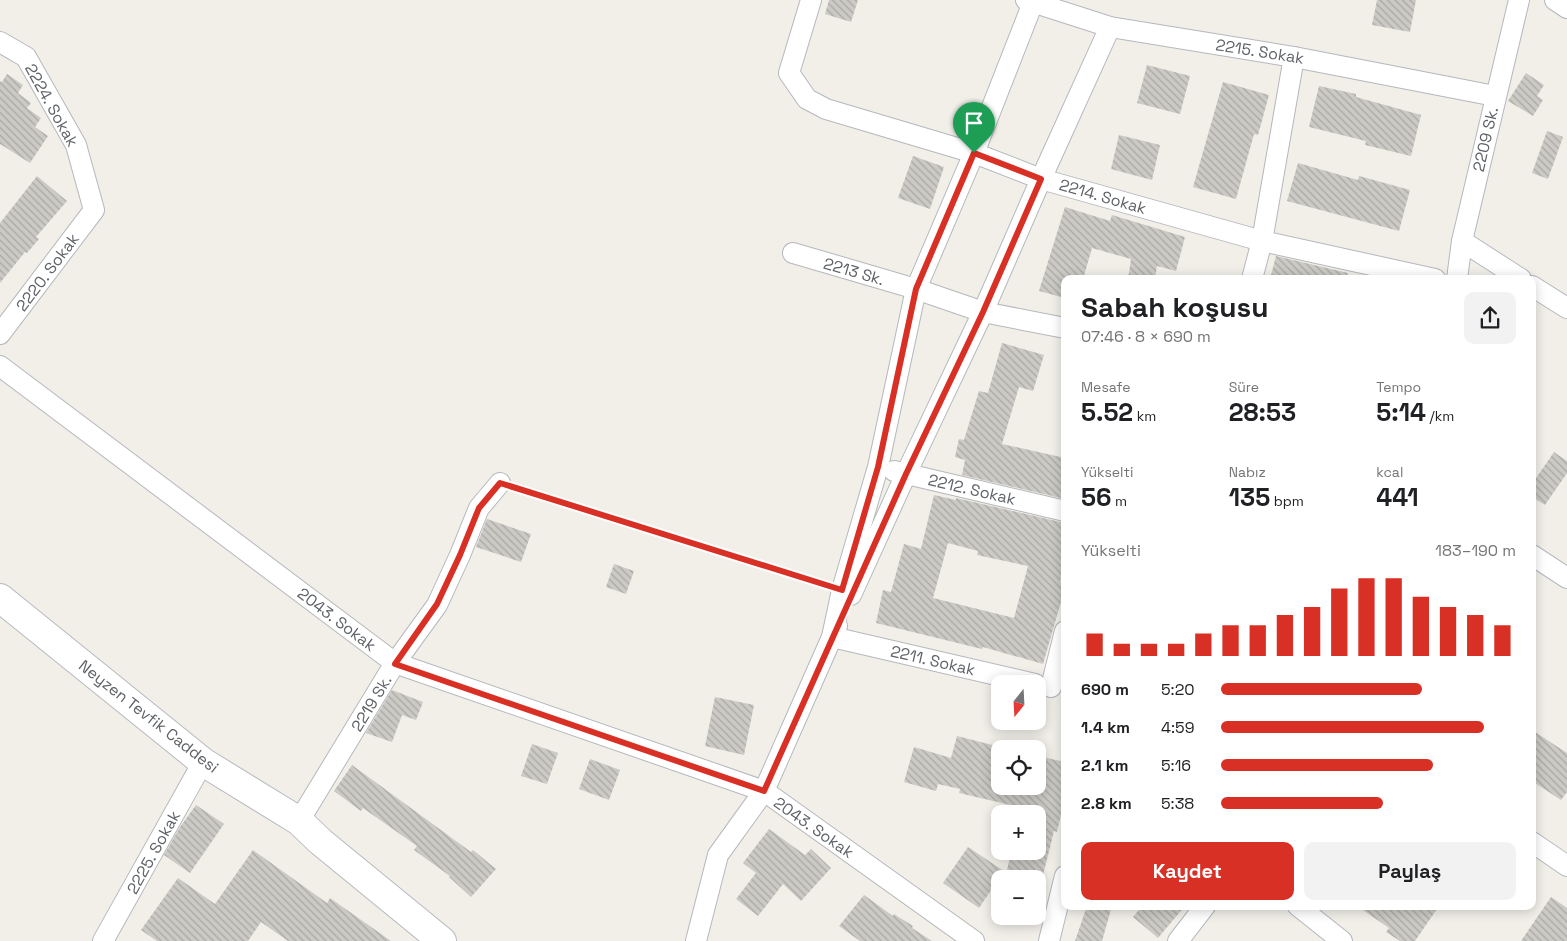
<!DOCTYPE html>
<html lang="tr">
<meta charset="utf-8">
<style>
body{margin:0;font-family:"Space Grotesk",sans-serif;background:#f2f2f2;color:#202124;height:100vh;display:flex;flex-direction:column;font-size:19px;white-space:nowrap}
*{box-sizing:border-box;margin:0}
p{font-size:16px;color:#757577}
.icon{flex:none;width:28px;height:28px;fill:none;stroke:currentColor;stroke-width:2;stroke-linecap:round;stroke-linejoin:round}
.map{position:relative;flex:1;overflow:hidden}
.sheet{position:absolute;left:1061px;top:275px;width:475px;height:635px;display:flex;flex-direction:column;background:#fff;border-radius:10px;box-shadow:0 2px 12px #0003}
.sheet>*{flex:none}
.needle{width:32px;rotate:198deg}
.controls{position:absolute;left:991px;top:675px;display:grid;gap:10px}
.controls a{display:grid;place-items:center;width:55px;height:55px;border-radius:10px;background:#fff;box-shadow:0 2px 12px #0003;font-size:25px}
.pin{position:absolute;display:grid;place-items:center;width:42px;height:42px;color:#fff;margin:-51px -21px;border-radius:50% 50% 50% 0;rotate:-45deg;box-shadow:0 0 5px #0007}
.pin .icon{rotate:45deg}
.round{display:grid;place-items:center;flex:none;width:52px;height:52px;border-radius:10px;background:#f2f2f2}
.overview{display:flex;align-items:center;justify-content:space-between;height:85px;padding:0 20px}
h1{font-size:28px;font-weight:600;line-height:38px}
.metrics{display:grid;grid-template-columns:repeat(3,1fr);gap:8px;height:85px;padding:5px 20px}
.metrics div{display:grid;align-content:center}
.metrics b{font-size:25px;font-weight:600}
.metrics small{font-size:14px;font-weight:400}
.metrics p{font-size:14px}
.chart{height:140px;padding:10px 20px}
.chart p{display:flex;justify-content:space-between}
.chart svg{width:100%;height:90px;margin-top:5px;stroke:#d93025;stroke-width:6}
.action{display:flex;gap:10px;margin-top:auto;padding:10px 20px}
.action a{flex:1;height:58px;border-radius:10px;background:#d93025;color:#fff;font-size:20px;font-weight:600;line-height:58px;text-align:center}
.action a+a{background:#f2f2f2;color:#202124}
ul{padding:0 20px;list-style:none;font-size:16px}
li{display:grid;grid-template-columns:80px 60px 1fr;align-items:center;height:38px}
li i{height:12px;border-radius:6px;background:#d93025}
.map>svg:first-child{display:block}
</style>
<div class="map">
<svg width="1567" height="941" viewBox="0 0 1567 941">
<defs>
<pattern id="building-back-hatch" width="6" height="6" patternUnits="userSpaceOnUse" patternTransform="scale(1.25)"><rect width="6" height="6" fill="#cccac5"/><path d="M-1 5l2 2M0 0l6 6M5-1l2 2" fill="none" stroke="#a9a8a4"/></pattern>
</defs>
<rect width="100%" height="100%" fill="#f1efe8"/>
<g fill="url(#building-back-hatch)" fill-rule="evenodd">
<path d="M829,0H858L851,22L825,14Z"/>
<path d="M1377,0H1416L1410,32L1372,25Z"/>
<path d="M1147,65L1190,76L1180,114L1137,103Z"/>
<path d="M1526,73L1544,85L1537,96L1543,100L1533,116L1508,101Z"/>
<path d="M7,74L23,85L18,93L31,103L27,108L41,118L35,127L48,136L30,163L0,144V81L2,82Z"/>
<path d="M1223,82L1269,95L1258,135L1254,134L1236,199L1193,187Z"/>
<path d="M1319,86L1356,94V97L1421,115L1411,156L1365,145L1366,141L1309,127Z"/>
<path d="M1547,131L1563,137L1548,179L1532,173Z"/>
<path d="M1119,135L1160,145L1152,180L1111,169Z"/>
<path d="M913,156L944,167L930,209L898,198Z"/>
<path d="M1298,163L1358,180L1359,176L1410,190L1399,231L1287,201Z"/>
<path d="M37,176L67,201L36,237L39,239L27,253L25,252L0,283V223Z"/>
<path d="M1065,207L1110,221L1112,215L1185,237L1176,271L1157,266L1155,279H1128L1131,259L1092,248L1083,279H1065V294L1062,293L1061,297L1039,291Z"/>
<path d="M1276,256L1348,273L1347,279H1270Z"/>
<path d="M1002,343L1044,355L1033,391L1019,387L1002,444L1065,458V499L962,475L965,460L955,457L959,439L964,440L979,391L988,393Z"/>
<path d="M1554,452L1567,461V473L1545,505L1532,497V484Z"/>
<path d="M934,495L956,500V498L1065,523V563L1060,582L1065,584V588L1043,664L983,647L982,649L876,623L883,590L891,592L904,544L921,549ZM948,543L978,551L977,555L1028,566L1014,618L933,598Z"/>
<path d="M487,519L531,534L521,562L476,547Z"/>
<path d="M614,564L634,571L626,594L606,587Z"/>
<path d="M392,690L423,702L416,720L402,715L392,742L366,733Z"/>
<path d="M715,697L754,705L744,755L705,746Z"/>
<path d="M1532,730L1567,753V792L1561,800L1532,781Z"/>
<path d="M957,736L1000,747V786H1038V756L1065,762V797L1057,832L1054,831L1042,879H1005L1011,852L1038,859V814H1017L1019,807L959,793L960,789L938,784L936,791L904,782L914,747L951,758Z"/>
<path d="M532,744L558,753L547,784L521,776Z"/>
<path d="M590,759L620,770L609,800L579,789Z"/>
<path d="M352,765L471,852L473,850L496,869L471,897L449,877L450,876L414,850L417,846L363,808L361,811L334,791Z"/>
<path d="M196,805L224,824L190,873L164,855L180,827Z"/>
<path d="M769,829L805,855L811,849L831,868L801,901L783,884L758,916L736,899L756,873L743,863Z"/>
<path d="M968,847L1004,871L979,908L943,883Z"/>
<path d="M253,850L327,903L330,898L391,941H288L261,922L248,941H157L141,930L178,878L215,904Z"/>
<path d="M864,895L893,916L894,914L913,926L912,928L932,941H860L839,926Z"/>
<path d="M1551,897L1567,908V941H1521Z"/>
<path d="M1087,906H1112L1102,941H1075Z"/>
<path d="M1142,906H1185L1158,938L1133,917Z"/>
<path d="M1357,906H1439L1415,941H1400L1386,932L1389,928Z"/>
</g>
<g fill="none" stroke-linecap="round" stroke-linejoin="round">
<g stroke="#b5b8bc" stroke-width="22">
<g id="street">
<path d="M811,0L789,73L807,99L826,109L974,153L1041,179L1262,241L1435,279"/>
<path d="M1026,0L1110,27L1294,57L1495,96"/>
<path d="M1555,0L1567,8"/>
<path d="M0,42L26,57L76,145L94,210L0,334"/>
<path d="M1462,241L1521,279"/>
<path d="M793,253L916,289L983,312L1065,328"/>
<path d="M1252,279L1262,241L1294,57"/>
<path d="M1457,279L1462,241L1519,0"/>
<path d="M1532,286L1567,308"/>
<path d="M0,366L395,663L764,791L974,941"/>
<path d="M894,471L1065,511"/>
<path d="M1532,555L1567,578"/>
<path d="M851,595L906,474L983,312L1041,179L1110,27"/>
<path d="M837,626L832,637L1035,684"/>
<path d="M1051,687L1065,631"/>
<path d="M299,821L395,663L437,605L460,555L479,508L500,483"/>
<path d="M1532,842L1567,866"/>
<path d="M1298,906L1342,941"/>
<path d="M103,941L203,762"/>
<path d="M696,941L718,855L764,791L832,637L842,590L878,467L916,289L974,153L1034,0"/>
<path d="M1049,941L1065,876"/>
<path d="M1178,941L1205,906"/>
</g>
</g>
<g stroke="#b6babf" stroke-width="30">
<path id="secondary" d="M0,598L203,762L299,821L321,842L442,941"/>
</g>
<path stroke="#9cc7a9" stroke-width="3" stroke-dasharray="5 2.5" stroke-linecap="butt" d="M518,488L824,585"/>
<use href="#street" stroke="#fff" stroke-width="20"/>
<use href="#secondary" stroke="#fff" stroke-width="28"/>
</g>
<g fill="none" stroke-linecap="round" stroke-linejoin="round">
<g stroke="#fff" stroke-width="10">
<path id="route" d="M974,153L1041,179L983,312L906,474L764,791L395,664L437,604L460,555L479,508L500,483L842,590L878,467L916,289Z"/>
</g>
<use href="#route" stroke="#d93025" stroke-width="6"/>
</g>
<g text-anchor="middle" stroke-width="4" stroke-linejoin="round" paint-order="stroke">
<g font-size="16" fill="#5f6368" stroke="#fff">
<text transform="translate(1260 51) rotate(9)" y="6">2215. Sokak</text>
<text transform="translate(52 105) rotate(61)" y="6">2224. Sokak</text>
<text transform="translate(1485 139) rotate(-77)" y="6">2209 Sk.</text>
<text transform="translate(1103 196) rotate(16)" y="6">2214. Sokak</text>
<text transform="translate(854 271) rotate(16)" y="6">2213 Sk.</text>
<text transform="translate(47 272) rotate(-53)" y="6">2220. Sokak</text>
<text transform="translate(972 489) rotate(13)" y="6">2212. Sokak</text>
<text transform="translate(337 619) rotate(37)" y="6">2043. Sokak</text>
<text transform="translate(933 660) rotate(13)" y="6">2211. Sokak</text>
<text transform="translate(371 703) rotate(-59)" y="6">2219 Sk.</text>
<text transform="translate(149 716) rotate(38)" y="6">Neyzen Tevfik Caddesi</text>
<text transform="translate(814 827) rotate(35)" y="6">2043. Sokak</text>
<text transform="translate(153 852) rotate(-61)" y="6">2225. Sokak</text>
</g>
</g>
</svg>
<div class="controls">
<a><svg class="needle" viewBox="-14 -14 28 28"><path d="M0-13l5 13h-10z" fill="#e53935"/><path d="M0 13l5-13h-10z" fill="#757577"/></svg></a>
<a><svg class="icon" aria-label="locate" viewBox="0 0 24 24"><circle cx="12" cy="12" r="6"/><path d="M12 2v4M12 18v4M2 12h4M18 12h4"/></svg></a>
<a>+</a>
<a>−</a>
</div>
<div class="pin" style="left:974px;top:153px;background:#1e9e55"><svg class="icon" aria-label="arrive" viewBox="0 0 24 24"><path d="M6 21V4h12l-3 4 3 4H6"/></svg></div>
<section class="sheet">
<div class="overview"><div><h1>Sabah koşusu</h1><p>07:46 · 8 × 690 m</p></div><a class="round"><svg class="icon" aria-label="share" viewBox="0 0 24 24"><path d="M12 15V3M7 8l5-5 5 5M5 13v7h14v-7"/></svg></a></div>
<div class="metrics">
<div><p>Mesafe</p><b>5.52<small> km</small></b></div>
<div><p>Süre</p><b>28:53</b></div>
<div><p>Tempo</p><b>5:14<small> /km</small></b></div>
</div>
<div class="metrics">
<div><p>Yükselti</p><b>56<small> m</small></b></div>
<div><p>Nabız</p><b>135<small> bpm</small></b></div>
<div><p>kcal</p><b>441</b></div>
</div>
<div class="chart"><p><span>Yükselti</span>183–190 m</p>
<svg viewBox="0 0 160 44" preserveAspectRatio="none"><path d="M5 44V33M15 44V38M25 44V38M35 44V38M45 44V33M55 44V29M65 44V29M75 44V24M85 44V20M95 44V11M105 44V6M115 44V6M125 44V15M135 44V20M145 44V24M155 44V29"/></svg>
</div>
<ul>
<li><b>690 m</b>5:20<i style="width:68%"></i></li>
<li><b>1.4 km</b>4:59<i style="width:89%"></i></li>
<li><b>2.1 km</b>5:16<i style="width:72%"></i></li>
<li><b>2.8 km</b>5:38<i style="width:55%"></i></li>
</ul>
<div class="action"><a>Kaydet</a><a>Paylaş</a></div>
</section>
</div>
